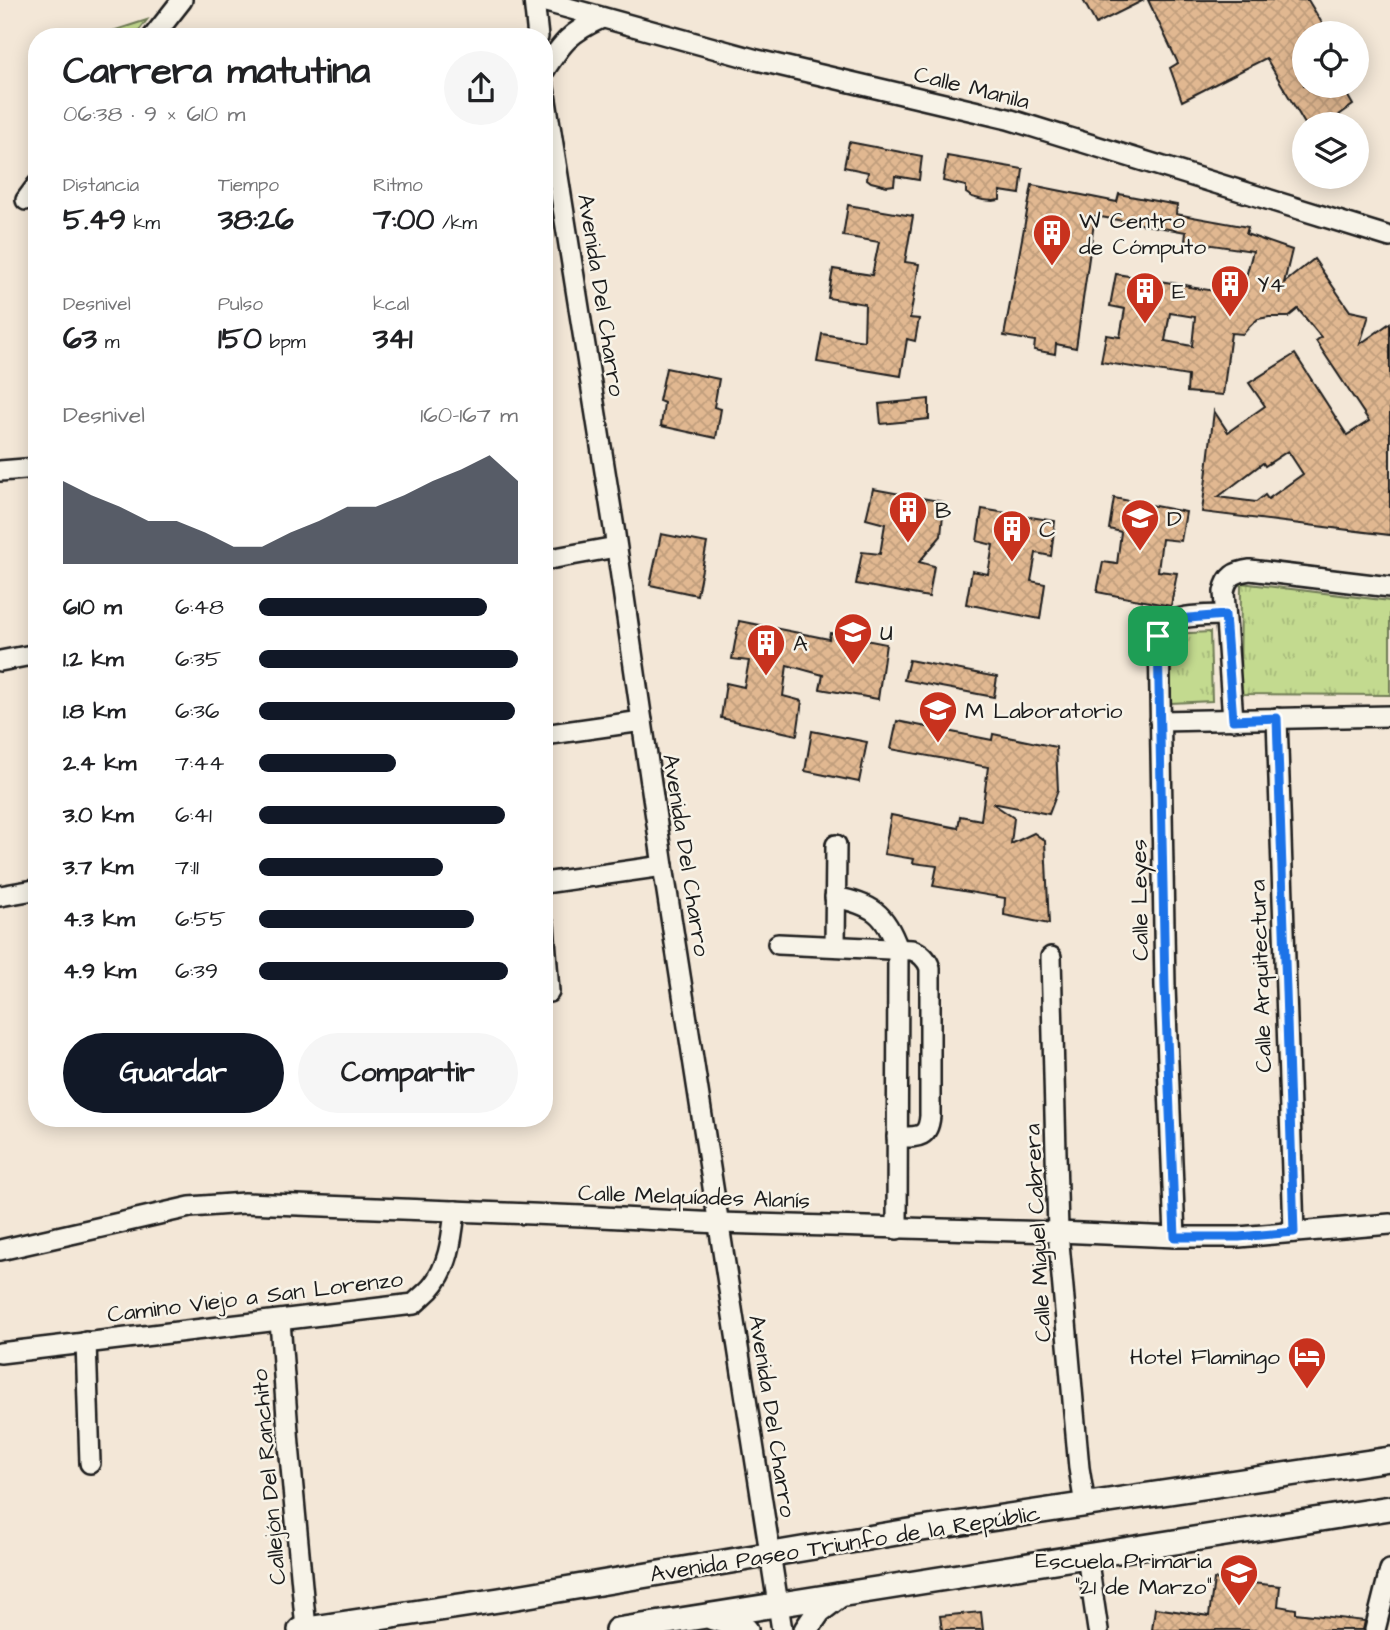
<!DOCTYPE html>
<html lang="es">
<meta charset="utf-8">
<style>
body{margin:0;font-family:"Architects Daughter",sans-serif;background:#f6f6f6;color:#202124;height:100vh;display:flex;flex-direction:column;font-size:26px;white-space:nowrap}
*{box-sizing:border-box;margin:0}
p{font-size:23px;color:#757577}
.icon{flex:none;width:38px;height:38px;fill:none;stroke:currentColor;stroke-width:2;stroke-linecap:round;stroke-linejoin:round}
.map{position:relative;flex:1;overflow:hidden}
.details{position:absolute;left:28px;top:28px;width:525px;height:1099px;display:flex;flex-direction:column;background:#fff;border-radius:28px;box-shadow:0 4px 18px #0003}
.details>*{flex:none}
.fabs{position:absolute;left:1292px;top:21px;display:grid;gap:14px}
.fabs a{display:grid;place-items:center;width:77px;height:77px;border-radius:50%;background:#fff;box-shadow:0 4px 18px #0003;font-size:35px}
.pin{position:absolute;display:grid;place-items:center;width:60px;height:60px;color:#fff;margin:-30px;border-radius:14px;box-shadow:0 4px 10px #0006}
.round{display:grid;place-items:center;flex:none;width:74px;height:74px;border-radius:37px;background:#f6f6f6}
.summary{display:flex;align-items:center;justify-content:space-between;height:119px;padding:0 35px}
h1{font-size:38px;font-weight:700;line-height:52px}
.stats{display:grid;grid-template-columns:repeat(3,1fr);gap:10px;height:119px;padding:7px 35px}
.stats div{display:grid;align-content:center}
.stats b{font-size:30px;font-weight:700}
.stats small{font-size:19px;font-weight:400}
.stats p{font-size:19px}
.chart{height:196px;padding:14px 35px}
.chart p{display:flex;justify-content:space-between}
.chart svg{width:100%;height:126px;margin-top:7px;fill:#111827;opacity:.7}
.button{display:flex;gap:14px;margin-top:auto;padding:14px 35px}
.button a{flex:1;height:80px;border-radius:42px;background:#111827;color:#fff;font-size:28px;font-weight:700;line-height:80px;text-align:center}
.button a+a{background:#f6f6f6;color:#202124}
ul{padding:0 35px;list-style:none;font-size:23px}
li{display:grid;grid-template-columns:112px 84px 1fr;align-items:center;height:52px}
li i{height:18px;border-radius:9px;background:#111827}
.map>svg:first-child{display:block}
</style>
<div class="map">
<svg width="1390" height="1630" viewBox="0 0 1390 1630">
<defs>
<pattern id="park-tufts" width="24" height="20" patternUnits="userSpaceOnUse" patternTransform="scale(1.75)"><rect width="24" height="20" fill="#c3da8f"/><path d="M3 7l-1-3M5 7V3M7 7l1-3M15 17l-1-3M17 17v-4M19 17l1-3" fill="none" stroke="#a7ba7b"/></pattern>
<pattern id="building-cross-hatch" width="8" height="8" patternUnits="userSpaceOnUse" patternTransform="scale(1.75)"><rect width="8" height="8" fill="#e1b891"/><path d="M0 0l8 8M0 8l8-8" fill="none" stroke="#c09e7c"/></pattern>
</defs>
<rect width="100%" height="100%" fill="#f3e7d7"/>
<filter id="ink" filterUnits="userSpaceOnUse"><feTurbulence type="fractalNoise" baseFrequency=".0143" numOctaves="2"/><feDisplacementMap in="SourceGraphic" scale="14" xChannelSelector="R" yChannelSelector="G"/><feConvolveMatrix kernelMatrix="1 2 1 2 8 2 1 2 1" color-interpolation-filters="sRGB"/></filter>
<g filter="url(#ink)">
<g fill="url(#park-tufts)" stroke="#707b56" stroke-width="2">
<path d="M147,20L134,37H94Z"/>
<path d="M37,47V146L33,48Z"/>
<path d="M1241,583L1390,601V695L1240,694Z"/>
<path d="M1210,632L1212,701L1171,703V634Z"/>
</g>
<g fill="url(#building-cross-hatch)" stroke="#1c1c1c" stroke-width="2" fill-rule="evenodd">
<path d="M1083,0H1144L1096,24Z"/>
<path d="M1148,0H1308L1328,33H1304V86H1342L1353,105L1339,115L1344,124H1305L1266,58L1182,101L1170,68L1178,63Z"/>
<path d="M849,142L922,156L919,180L895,176L894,185L887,186L871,182L867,179L868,172L844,167Z"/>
<path d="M947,156L1023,169L1020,194L1000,191V200L993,201L983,200L972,197L966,193V186L943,181Z"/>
<path d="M1032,185L1117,202L1119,194L1177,205L1176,214L1248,227L1246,234L1292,250L1284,283L1314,259L1350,311L1369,315L1360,344L1390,323V535L1202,512L1214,411L1228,432L1265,406L1249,383L1295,354L1347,435L1369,421L1316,341L1321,337L1298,309L1288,317H1269L1258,319L1251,325L1243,334L1231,333L1223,395L1187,392L1188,376L1101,362L1106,335L1120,337L1125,309L1110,306L1116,274L1190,286L1189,287L1241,295L1253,251L1185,241L1186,232L1095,216L1076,348L1056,344L1055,354L1034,350L1035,341L1004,336ZM1170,313L1195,317L1192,346L1165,341ZM1288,451L1303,474L1268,499L1265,495L1256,502L1218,497L1263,463L1265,466Z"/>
<path d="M848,205L913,216L905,262L919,264L910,318L919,319L915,341L907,339L901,376L817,362L822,334L864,341L865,304L828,298L833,269L872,275L879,242L843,236Z"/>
<path d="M666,368L719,379L714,407L721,409L716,438L661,426L664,403L659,401Z"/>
<path d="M929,399V419L881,424L879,404Z"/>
<path d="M873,489L944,502L941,536L919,562L934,566L929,597L856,584L862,552L880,554L885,524L866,519Z"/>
<path d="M1114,498L1186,512L1181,541L1162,539L1158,571L1177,573L1171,606L1097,592L1103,562L1117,564L1121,532L1109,529Z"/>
<path d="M982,509L1055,521L1051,556L1036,553L1031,581L1045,584L1040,619L966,604L972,571L988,574L993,545L977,541Z"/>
<path d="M661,534L707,543L697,595L650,585Z"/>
<path d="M739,621L829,639L830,633L886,644L878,699L820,689L823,675L787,665L783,696L802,701L797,735L721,718L726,683L744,687L749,661L732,659Z"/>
<path d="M909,660L997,677L994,697L904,680Z"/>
<path d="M897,721L992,740L993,734L1056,747L1058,790L1049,814L992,803L1014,818L1011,844L1034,833L1045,841L1049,924L1004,915L1005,898L933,886L937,866L913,863L914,859L884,854L891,815L958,828L960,816L981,820L988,767L891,749Z"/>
<path d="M812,731L867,742L859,782L805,771Z"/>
<path d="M1214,1579L1280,1586L1278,1606L1296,1609V1613L1365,1621L1363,1630H1152L1155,1608L1209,1616Z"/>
<path d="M981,1612L983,1630H942L940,1616Z"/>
</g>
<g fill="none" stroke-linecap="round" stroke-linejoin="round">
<g stroke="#1c1c1c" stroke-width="24">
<g id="minor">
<path d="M534,0L538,37"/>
<path d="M539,0L757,60L1008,119L1390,237"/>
<path d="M153,37L182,0"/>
<path d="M544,71C562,43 570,32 602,18"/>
<path d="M544,88L614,528L663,866L782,1630"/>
<path d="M26,200L37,185"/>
<path d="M0,471L37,468"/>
<path d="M544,560L616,547"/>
<path d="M0,661L37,654"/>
<path d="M1277,718L1294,1232"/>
<path d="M1233,720L1224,592C1227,576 1235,572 1250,570L1390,587"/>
<path d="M1160,721L1390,716"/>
<path d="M544,735L642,721"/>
<path d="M544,883L663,866"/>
<path d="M0,896L34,890"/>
<path d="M835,897C872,905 885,912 898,949L897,1229"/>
<path d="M544,925L549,992"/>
<path d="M778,944L912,950C921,953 927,959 930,968V1116C928,1139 917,1137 897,1137"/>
<path d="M835,946L836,845"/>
<path d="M1051,957L1058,1232L1079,1468L1085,1505"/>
<path d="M1175,1237L1165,987L1159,636C1160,632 1161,629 1164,626C1175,614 1210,616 1225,615"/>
<path d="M0,1250L190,1207L244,1203L582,1216L719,1223L1058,1232L1175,1237H1239L1390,1224"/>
<path d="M280,1321L289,1445L306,1629"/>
<path d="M86,1342L90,1463"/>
<path d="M0,1353C138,1336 276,1321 414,1304C419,1299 425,1294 430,1289C449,1268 452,1238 455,1211"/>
<path d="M1087,1556L1098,1630"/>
<path d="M1375,1630L1390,1570"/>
</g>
</g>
<g stroke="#1c1c1c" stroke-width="28">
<g id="major">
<path d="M713,1618L737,1625L746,1630"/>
<path d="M300,1630L499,1600L909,1531L1390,1459"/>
<path d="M617,1630L1390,1508"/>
<path d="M806,1630L819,1611L840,1595"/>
</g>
</g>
<use href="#minor" stroke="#f7f3e8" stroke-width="19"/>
<use href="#major" stroke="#f7f3e8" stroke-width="23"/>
</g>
</g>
<g fill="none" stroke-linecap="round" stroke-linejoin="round" filter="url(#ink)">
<g stroke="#fff" stroke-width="14">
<path id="route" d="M1225,615L1233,720L1277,718L1294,1232L1239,1237H1175L1165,987L1158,636L1162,627L1177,619Z"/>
</g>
<use href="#route" stroke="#1a73e8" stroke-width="9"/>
</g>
<defs>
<g id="building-pin" transform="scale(2.0125)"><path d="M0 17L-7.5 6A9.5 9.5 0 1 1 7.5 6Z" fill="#c8321e" stroke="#f7f3e8"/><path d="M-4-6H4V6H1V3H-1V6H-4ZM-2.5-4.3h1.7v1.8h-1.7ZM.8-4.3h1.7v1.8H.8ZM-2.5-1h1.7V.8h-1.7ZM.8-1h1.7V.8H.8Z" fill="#fff"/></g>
<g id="university-pin" transform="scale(2.0125)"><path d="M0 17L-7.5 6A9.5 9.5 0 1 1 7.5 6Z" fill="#c8321e" stroke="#f7f3e8"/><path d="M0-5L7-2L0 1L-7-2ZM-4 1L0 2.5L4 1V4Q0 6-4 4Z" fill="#fff"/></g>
<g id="school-pin" transform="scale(2.0125)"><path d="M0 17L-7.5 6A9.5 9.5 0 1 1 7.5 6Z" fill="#c8321e" stroke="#f7f3e8"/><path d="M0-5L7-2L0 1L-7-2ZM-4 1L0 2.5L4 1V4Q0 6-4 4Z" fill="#fff"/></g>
<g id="hotel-pin" transform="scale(2.0125)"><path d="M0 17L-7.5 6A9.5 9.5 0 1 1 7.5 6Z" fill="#c8321e" stroke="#f7f3e8"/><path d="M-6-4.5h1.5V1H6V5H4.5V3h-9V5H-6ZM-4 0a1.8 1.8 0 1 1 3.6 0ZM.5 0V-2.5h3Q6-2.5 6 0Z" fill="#fff"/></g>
</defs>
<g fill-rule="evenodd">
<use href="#building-pin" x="1052" y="233"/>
<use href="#building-pin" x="1230" y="284"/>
<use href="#building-pin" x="1145" y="291"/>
<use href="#building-pin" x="908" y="510"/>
<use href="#university-pin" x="1140" y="518"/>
<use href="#building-pin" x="1012" y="529"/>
<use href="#school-pin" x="853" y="632"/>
<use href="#building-pin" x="766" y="643"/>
<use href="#school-pin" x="938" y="710"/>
<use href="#hotel-pin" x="1307" y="1356"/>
<use href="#school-pin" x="1239" y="1573"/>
</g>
<g text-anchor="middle" stroke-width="5" stroke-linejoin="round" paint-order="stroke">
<g font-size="23" fill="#1c1c1c" stroke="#f7f3e8">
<text transform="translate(972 87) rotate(14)" y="8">Calle Manila</text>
<text transform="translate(602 295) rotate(81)" y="8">Avenida Del Charro</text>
<text transform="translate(687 855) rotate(81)" y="8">Avenida Del Charro</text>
<text transform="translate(1139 900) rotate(-91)" y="8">Calle Leyes</text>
<text transform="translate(1260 976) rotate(-92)" y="8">Calle Arquitectura</text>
<text transform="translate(694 1196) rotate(2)" y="8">Calle Melquíades Alanís</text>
<text transform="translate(1037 1233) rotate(-93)" y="8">Calle Miguel Cabrera</text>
<text transform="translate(255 1296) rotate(-7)" y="8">Camino Viejo a San Lorenzo</text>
<text transform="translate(773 1416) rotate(81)" y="8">Avenida Del Charro</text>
<text transform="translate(268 1477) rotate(-95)" y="8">Callejón Del Ranchito</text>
<text transform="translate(845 1543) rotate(-9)" y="8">Avenida Paseo Triunfo de la Repúblic</text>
</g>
<g font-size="23" fill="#1c1c1c" stroke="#f7f3e8" text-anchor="start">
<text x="1079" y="228">W Centro<tspan x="1079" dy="26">de Cómputo</tspan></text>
<text x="1257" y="292">Y4</text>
<text x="1172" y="299">E</text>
<text x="935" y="518">B</text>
<text x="1167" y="526">D</text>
<text x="1039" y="537">C</text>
<text x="880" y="640">U</text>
<text x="793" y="651">A</text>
<text x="965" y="718">M Laboratorio</text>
<text x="1280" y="1364" text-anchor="end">Hotel Flamingo</text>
<text x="1212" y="1568" text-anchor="end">Escuela Primaria<tspan x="1212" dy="26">"21 de Marzo"</tspan></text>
</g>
</g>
</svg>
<div class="fabs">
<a><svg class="icon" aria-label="locate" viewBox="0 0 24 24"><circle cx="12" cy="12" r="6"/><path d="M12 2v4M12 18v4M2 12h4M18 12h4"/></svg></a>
<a><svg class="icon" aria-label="layers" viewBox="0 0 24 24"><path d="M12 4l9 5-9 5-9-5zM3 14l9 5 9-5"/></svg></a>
</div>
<div class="pin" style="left:1158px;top:636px;background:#1e9e55"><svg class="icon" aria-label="arrive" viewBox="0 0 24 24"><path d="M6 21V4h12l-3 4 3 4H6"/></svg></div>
<section class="details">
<div class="summary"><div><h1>Carrera matutina</h1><p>06:38 · 9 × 610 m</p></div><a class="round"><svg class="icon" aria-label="share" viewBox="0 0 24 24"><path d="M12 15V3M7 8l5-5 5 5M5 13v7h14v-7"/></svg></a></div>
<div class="stats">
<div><p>Distancia</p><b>5.49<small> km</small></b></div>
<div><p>Tiempo</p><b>38:26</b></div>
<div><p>Ritmo</p><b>7:00<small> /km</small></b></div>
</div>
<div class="stats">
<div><p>Desnivel</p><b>63<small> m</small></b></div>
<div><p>Pulso</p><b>150<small> bpm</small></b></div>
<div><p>kcal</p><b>341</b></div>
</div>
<div class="chart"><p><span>Desnivel</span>160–167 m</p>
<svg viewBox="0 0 160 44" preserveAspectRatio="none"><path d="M0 44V15L10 20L20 24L30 29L40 29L50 33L60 38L70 38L80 33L90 29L100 24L110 24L120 20L130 15L140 11L150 6L160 15V44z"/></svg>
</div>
<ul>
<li><b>610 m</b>6:48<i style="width:88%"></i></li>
<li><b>1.2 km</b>6:35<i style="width:100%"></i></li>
<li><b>1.8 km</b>6:36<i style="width:99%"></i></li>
<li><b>2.4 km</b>7:44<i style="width:53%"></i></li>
<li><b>3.0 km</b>6:41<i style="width:95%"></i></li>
<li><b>3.7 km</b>7:11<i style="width:71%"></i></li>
<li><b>4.3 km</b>6:55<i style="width:83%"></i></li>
<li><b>4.9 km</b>6:39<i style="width:96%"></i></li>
</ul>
<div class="button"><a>Guardar</a><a>Compartir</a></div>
</section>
</div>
